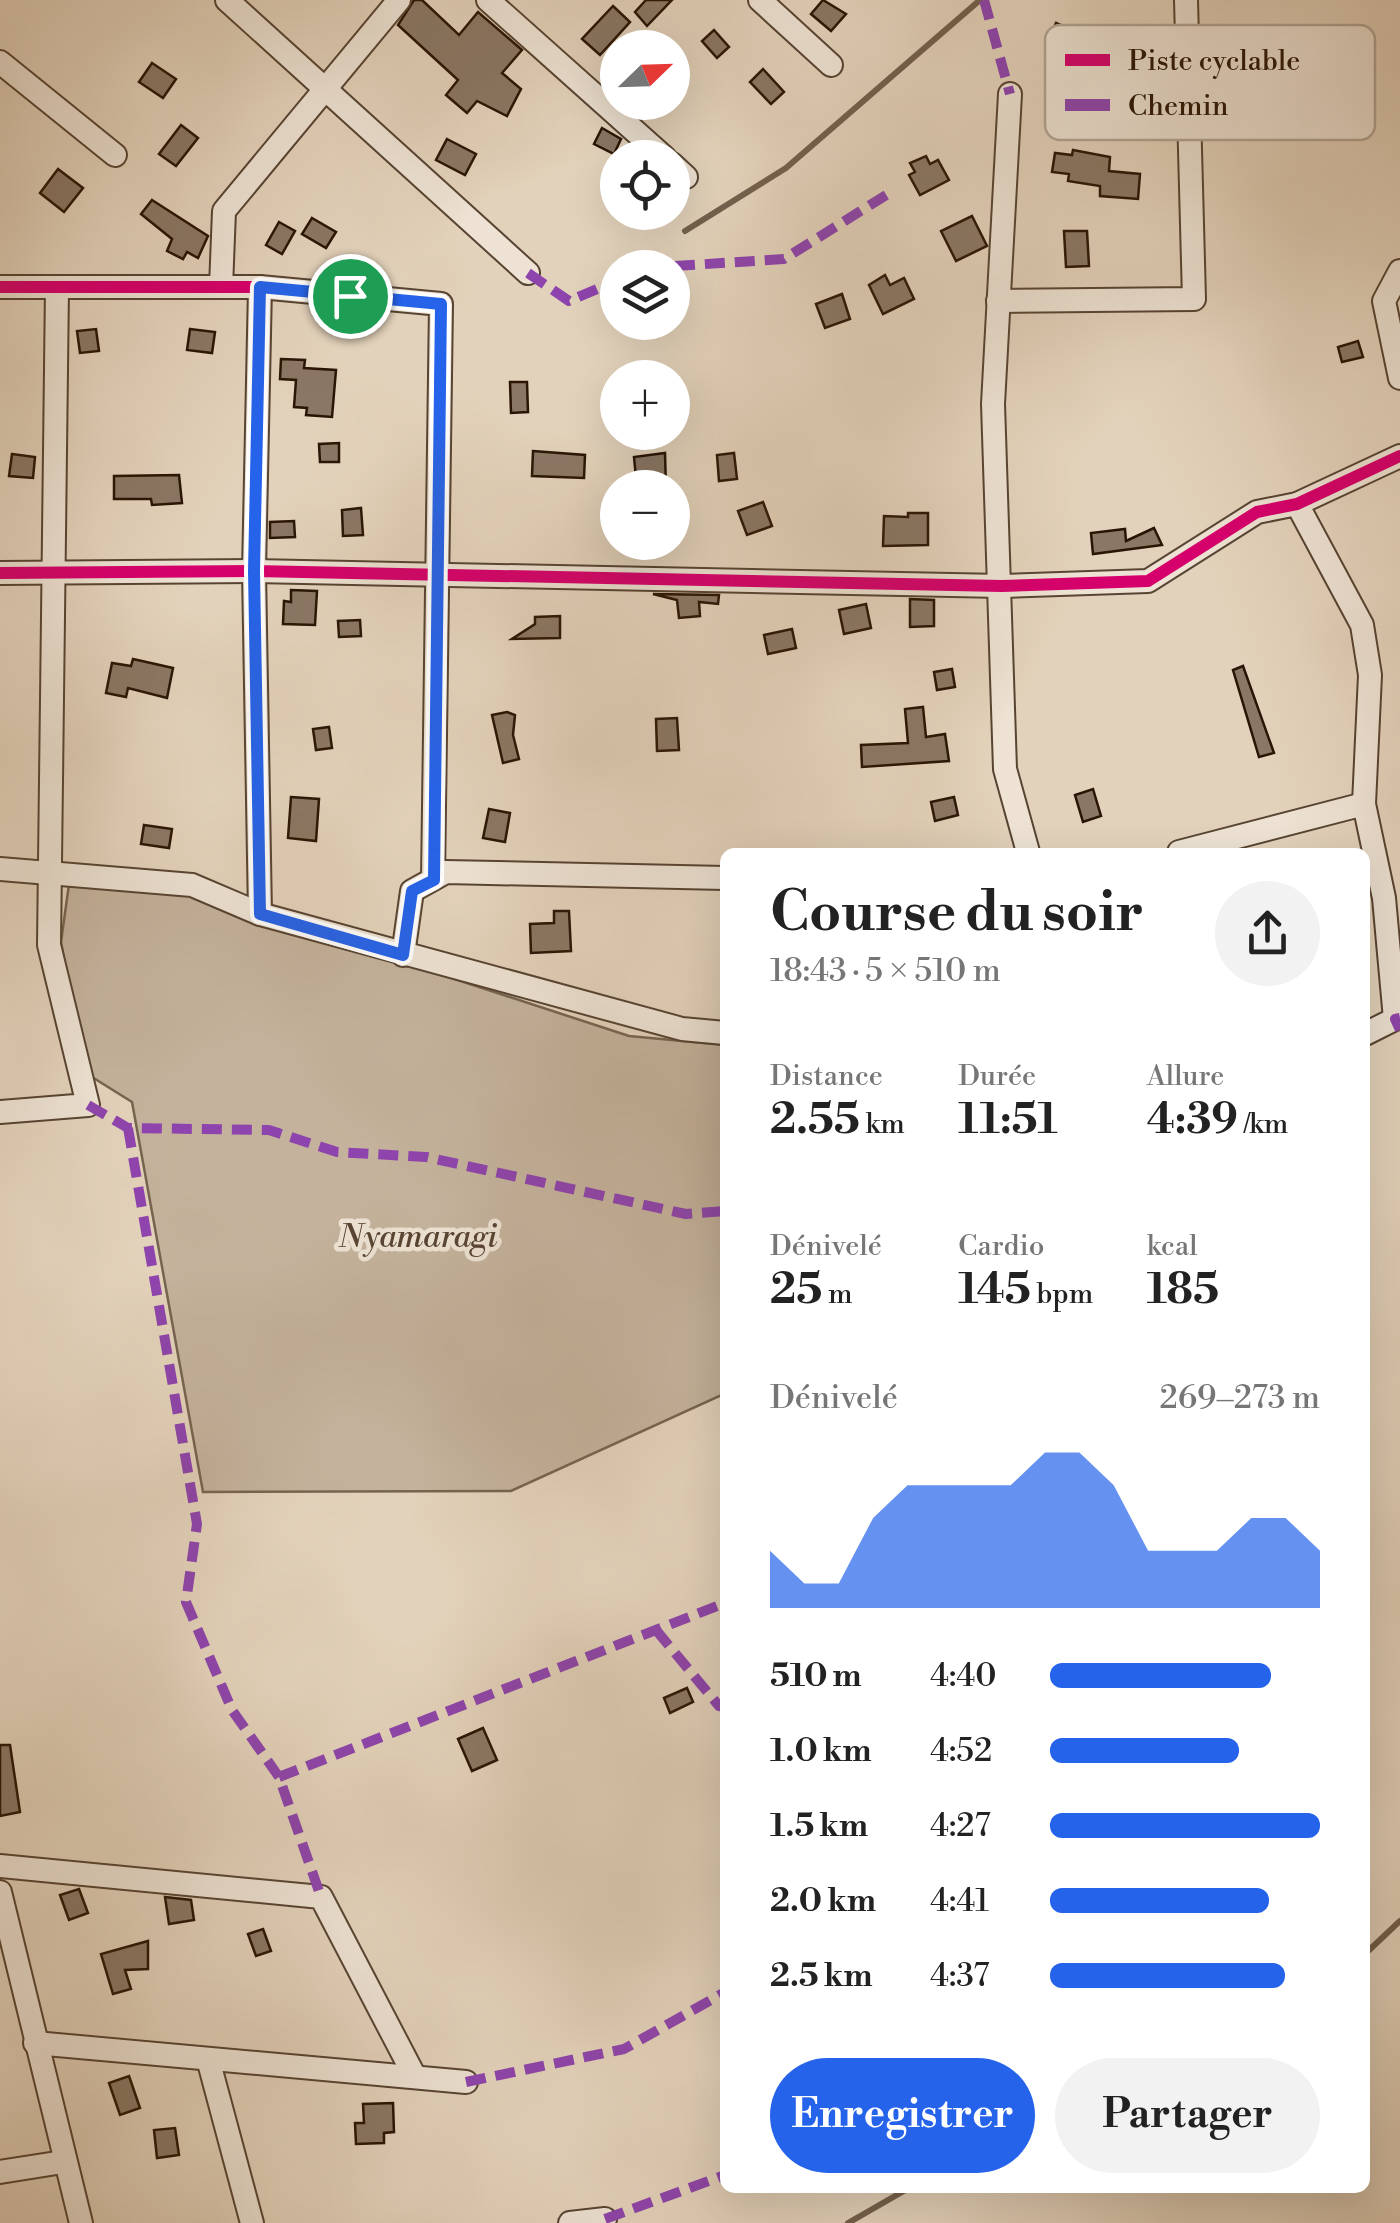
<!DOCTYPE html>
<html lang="fr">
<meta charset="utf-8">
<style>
body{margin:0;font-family:"Libre Bodoni",serif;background:#f2f2f2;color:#222;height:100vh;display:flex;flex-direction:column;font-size:38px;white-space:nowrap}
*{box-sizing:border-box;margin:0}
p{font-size:32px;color:#767676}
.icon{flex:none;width:55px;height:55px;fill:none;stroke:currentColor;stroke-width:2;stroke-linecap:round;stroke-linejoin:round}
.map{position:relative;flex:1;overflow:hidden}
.panel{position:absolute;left:720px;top:848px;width:650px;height:1345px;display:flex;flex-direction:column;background:#fff;border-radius:15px;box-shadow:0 10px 40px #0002}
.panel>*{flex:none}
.needle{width:65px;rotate:67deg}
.buttons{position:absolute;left:600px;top:30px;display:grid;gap:20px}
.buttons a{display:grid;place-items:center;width:90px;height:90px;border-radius:50%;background:#fff;box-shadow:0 10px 40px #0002;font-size:50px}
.pin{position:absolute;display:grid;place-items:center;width:85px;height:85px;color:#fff;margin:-42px;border:5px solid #fff;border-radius:50%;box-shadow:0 2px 10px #0007}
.round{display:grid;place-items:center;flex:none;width:105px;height:105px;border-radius:52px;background:#f2f2f2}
.headline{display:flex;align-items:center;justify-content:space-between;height:170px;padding:0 50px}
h1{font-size:55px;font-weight:800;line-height:75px}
.stats{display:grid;grid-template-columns:repeat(3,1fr);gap:15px;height:170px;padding:10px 50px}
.stats div{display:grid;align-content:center}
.stats b{font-size:42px;font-weight:800}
.stats small{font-size:28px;font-weight:400}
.stats p{font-size:28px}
.chart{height:280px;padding:20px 50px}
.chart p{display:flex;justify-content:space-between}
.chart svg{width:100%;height:180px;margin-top:10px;fill:#2563eb;opacity:.7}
.button{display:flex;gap:20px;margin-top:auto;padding:20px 50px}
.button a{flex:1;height:115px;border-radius:60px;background:#2563eb;color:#fff;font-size:40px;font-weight:800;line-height:115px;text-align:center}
.button a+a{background:#f2f2f2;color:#222}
ul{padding:0 50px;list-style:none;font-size:32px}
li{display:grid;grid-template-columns:160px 120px 1fr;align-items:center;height:75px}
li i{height:25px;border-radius:12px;background:#2563eb}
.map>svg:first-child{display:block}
</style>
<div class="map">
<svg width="1400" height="2223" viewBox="0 0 1400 2223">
<rect width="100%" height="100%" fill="#e3d2bb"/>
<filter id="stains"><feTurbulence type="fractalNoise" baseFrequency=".002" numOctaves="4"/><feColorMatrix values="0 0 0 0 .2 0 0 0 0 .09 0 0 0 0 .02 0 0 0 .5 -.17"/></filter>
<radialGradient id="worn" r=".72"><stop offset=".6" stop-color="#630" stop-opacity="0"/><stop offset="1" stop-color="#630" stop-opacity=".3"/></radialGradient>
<path fill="#c4b29c" stroke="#776450" stroke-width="2.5" d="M69,884L201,896L629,1036L725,1045L724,1394L511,1491L203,1492L132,1102L84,1072L61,942Z"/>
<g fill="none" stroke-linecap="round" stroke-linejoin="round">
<g stroke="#73604d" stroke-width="6">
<path d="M685,231L786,168L980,0"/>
<path d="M1365,1954L1400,1921"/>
<path d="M848,2223L909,2188"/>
</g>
</g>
<g fill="#8a7764" stroke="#2a1505" stroke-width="2.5">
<path d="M414,0H422L459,35L478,12L522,50L502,73L521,89L507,116L477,101L467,113L446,95L458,80L398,25Z"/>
<path d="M646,0H672L647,26L635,12Z"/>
<path d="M823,0L846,14L831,31L811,14Z"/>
<path d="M613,6L630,22L600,55L582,39Z"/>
<path d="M1056,23L1090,38L1081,57L1048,42Z"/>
<path d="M714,30L729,47L717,58L702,41Z"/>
<path d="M152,63L176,79L163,98L139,82Z"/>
<path d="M763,69L784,92L771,104L750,82Z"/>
<path d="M181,125L198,138L176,166L159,154Z"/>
<path d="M602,128L621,139L614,154L594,144Z"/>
<path d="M447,139L476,154L465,175L436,160Z"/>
<path d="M1073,150L1110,157L1109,171L1140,174L1138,199L1100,196V186L1068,181L1069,174L1052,172L1055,153L1072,155Z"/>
<path d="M926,156L930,164L938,160L949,180L920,195L909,175L915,172L910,163Z"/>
<path d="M58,169L83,188L64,212L40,193Z"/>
<path d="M152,200L208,236L198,258L187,252L183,259L167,251L172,239L141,214Z"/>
<path d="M972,216L987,246L956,261L941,231Z"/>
<path d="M312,218L336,232L326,248L302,234Z"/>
<path d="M279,222L295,231L282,254L266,245Z"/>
<path d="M1064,231H1087L1089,266L1066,267Z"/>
<path d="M885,275L890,285L904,278L914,299L883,314L869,285Z"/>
<path d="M842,294L850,319L825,328L816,304Z"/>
<path d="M96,329L99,351L80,353L77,331Z"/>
<path d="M190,329L215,332L212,353L187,350Z"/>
<path d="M1358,341L1363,357L1342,362L1338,347Z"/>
<path d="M281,359L305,360L304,368L336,370L332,417L306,415L307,408L294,407L296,380L280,379Z"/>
<path d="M510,382H527L528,412L511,413Z"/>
<path d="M339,443V462H320L319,444Z"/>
<path d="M533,451L585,455L584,478L532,476Z"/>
<path d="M665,453L666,488H637L634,457Z"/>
<path d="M734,453L737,479L719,481L717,455Z"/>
<path d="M12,454L35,457L33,478L9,476Z"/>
<path d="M179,475L182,503L152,505L151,499H114V476Z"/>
<path d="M763,502L772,526L747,535L738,511Z"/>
<path d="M361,508L363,535L343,536L342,510Z"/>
<path d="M908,513H928V545L883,546L884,516L908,517Z"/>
<path d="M294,521L295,537L270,538V522Z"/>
<path d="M1154,528L1162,545L1093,554L1091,533L1125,529L1126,541Z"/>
<path d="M291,590L317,591L315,625L283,624L284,601L291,602Z"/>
<path d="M653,594L719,595L718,604L699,602L700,616L679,618L677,600Z"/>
<path d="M910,599L934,600V626L910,627Z"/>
<path d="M866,604L871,628L844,634L839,610Z"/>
<path d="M560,616V638L512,639L535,624V617Z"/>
<path d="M360,620L361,636L339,637L338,621Z"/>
<path d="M792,629L796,648L768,654L764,635Z"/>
<path d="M133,659L173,668L167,698L128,688L126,697L106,693L112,663L131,666Z"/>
<path d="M1243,666L1274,753L1259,757L1233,670Z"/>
<path d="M952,669L955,687L937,690L934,672Z"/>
<path d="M923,707L926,737L945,734L949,761L862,767L861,745L908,743L905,709Z"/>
<path d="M507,712L515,715L513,735L519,759L503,763L492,715Z"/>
<path d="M677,718L679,750L657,751L656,719Z"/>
<path d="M329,727L332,748L316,750L313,729Z"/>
<path d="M1093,789L1101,816L1083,822L1075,795Z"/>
<path d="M291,797L319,799L316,841L288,838Z"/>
<path d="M954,797L958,815L935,821L931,802Z"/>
<path d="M489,809L510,813L505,842L483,838Z"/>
<path d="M144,825L172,829L169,848L141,844Z"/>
<path d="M554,911H569L571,951L531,953L530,924L554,923Z"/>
<path d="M687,1688L693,1702L670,1713L664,1698Z"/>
<path d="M483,1728L497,1760L472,1771L458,1739Z"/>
<path d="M0,1745H10L20,1812L0,1816Z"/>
<path d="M79,1889L88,1913L69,1920L60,1895Z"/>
<path d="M165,1897L191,1900L194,1920L169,1924Z"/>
<path d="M263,1929L271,1951L256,1956L248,1934Z"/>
<path d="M148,1941V1969L125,1970L131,1989L113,1994L101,1954Z"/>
<path d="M129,2076L140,2108L120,2115L109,2083Z"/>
<path d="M393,2103L394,2132L384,2133V2143L356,2144L355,2123H364L363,2104Z"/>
<path d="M175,2128L179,2155L157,2158L154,2130Z"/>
</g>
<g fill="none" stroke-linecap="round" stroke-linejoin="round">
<g stroke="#584432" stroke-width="26">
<g id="street">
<path d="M227,0L528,273"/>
<path d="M488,0L665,158"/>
<path d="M760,0L831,65"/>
<path d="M0,62L115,155"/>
<path d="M1010,94L993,404L1005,769L1028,852"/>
<path d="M672,164L686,177"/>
<path d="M1400,271L1384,301L1400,378"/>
<path d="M0,287H260L441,304L433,879"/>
<path d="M221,287L224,211L399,0"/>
<path d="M260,287L254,571L260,914"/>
<path d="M998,301L1194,299L1186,0"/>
<path d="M1297,504L1362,625L1370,675L1364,804L1384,898L1395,1019L1365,1034"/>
<path d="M0,573L254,571L1002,586L1148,581L1257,512L1297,504L1400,456"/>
<path d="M1179,852L1364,804"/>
<path d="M0,869L192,885L260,914L682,1029L725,1033"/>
<path d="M403,955L412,891L446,872L725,878"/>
<path d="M0,1112L88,1105L49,945L57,287"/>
<path d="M0,1866L321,1897L415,2077"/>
<path d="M0,1892L81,2223"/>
<path d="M35,2043L466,2082"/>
<path d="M208,2059L252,2223"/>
<path d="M0,2172L63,2162"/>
<path d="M570,2223L605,2219"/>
</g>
</g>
<use href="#street" stroke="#ede2d3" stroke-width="22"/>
<g stroke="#8e44ad" stroke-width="10" stroke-dasharray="20 10" stroke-linecap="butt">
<path d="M984,0L1010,94"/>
<path d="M645,268L784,259L891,192"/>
<path d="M528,273L569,301L618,280"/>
<path d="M1400,1018L1395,1019L1400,1030"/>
<path d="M88,1105L128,1128L269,1130L337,1152L426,1157L686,1214L725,1211"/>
<path d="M128,1128L197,1524L186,1602L232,1710L279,1777L321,1897"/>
<path d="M656,1630L719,1706L725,1707"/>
<path d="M279,1777L725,1603"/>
<path d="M466,2082L624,2049L725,1992"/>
<path d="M605,2219L725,2175"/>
</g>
<g stroke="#ede2d3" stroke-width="19">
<g id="cycleway">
<path d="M0,287H260L441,304L433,879"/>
<path d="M0,573L254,571L1002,586L1148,581L1257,512L1297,504L1400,456"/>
</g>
</g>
<use href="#cycleway" stroke="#d6006c" stroke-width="12"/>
</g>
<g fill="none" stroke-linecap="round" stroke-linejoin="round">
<g stroke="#fff" stroke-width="20">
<path id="route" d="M260,287L441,304L434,880L412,891L403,955L260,914L254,571Z"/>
</g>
<use href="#route" stroke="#2563eb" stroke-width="12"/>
</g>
<g text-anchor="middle" stroke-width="9" stroke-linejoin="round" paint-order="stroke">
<g font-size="32" font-style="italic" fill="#584432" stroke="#ede2d3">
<text x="418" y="1247">Nyamaragi</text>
</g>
</g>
<rect x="1045" y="25" width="330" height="115" rx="15" fill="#ede2d3" stroke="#b2a495" stroke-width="2.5"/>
<rect x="1065" y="54" width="45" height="12" fill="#d6006c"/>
<rect x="1065" y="99" width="45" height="12" fill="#8e44ad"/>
<g font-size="28" fill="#2a1505">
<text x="1128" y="70">Piste cyclable</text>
<text x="1128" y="115">Chemin</text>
</g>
<rect width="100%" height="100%" filter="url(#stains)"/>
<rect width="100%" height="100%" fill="url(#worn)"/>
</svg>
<div class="buttons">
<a><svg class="needle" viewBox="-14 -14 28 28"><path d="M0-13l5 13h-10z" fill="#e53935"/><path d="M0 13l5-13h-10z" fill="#767676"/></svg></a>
<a><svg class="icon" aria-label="locate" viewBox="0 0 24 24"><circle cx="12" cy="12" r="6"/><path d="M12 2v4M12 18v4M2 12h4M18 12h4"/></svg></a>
<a><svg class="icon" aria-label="layers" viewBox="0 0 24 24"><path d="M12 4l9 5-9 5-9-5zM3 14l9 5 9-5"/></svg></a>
<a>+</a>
<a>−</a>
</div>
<div class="pin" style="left:350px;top:296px;background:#1e9e55"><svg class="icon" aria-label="arrive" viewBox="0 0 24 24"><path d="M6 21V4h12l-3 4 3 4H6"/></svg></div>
<section class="panel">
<div class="headline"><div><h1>Course du soir</h1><p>18:43 · 5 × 510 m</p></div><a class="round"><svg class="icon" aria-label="share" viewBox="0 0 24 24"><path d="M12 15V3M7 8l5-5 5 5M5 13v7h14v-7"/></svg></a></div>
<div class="stats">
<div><p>Distance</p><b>2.55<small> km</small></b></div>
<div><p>Durée</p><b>11:51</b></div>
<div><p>Allure</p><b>4:39<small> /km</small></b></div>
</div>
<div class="stats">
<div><p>Dénivelé</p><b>25<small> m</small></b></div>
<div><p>Cardio</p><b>145<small> bpm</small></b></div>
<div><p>kcal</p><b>185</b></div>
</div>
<div class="chart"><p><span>Dénivelé</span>269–273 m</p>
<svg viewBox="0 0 160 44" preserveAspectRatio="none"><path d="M0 44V30L10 38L20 38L30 22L40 14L50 14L60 14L70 14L80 6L90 6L100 14L110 30L120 30L130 30L140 22L150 22L160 30V44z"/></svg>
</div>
<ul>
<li><b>510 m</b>4:40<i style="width:82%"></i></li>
<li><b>1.0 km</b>4:52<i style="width:70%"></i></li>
<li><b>1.5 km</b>4:27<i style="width:100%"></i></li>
<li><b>2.0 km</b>4:41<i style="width:81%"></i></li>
<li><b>2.5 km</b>4:37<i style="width:87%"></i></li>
</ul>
<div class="button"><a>Enregistrer</a><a>Partager</a></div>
</section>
</div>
